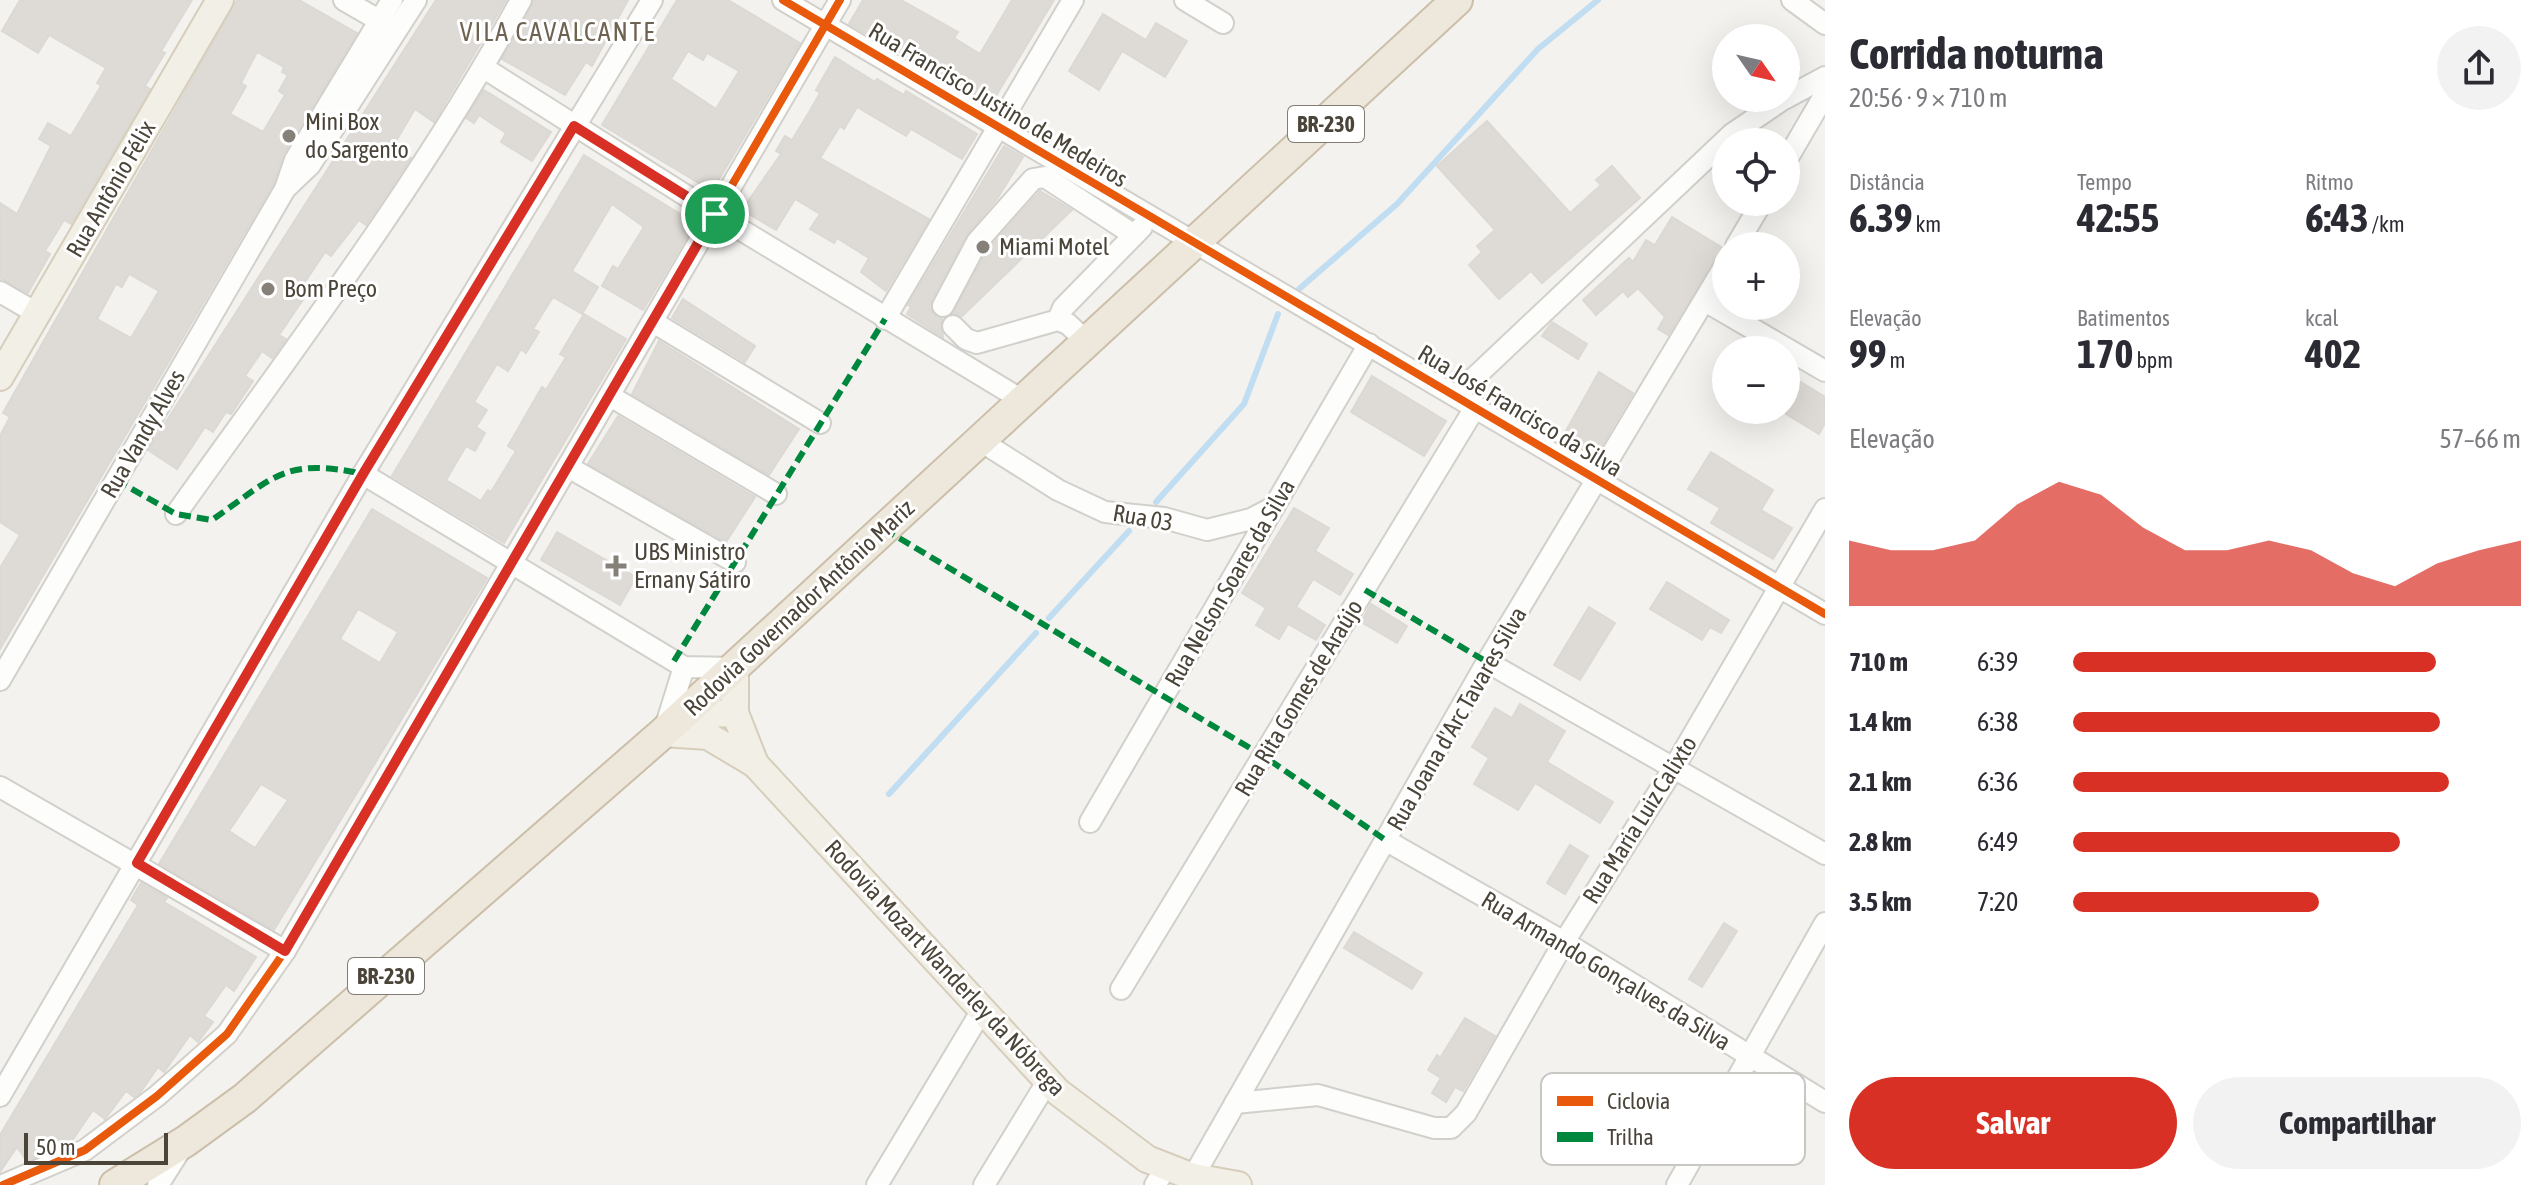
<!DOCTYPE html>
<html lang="pt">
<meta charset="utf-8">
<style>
body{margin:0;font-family:"Asap Condensed",sans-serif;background:#f2f2f3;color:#2b2b33;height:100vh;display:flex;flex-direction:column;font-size:30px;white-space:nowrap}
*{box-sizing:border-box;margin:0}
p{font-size:26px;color:#7c7c81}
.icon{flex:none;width:44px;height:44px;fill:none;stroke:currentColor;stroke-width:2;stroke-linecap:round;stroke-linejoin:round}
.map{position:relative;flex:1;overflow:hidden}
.sheet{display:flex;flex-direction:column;background:#fff;width:720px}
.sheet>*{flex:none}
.needle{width:52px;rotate:124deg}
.fabs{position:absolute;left:1712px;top:24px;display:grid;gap:16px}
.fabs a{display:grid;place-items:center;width:88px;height:88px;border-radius:50%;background:#fff;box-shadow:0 8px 32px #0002;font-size:40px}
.scale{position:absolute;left:24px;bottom:20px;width:144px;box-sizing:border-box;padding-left:8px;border:4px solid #4b4439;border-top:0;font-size:22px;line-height:28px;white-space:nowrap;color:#4b4439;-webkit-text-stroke:6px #fff;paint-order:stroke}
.pin{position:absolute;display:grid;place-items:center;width:68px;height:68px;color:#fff;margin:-34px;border:4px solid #fff;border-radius:50%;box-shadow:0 2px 8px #0007}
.round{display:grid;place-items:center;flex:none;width:84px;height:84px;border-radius:42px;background:#f2f2f3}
.overview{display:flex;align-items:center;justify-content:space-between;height:136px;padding:0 24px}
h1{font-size:44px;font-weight:700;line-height:60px}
.metrics{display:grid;grid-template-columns:repeat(3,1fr);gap:12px;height:136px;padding:8px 24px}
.metrics div{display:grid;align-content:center}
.metrics b{font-size:40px;font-weight:700}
.metrics small{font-size:22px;font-weight:400}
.metrics p{font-size:22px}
.chart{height:224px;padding:16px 24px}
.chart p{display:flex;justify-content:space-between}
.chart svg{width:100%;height:144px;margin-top:8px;fill:#d93025;opacity:.7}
.action{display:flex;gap:16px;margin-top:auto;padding:16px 24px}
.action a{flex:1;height:92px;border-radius:48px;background:#d93025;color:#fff;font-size:32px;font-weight:700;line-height:92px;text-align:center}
.action a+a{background:#f2f2f3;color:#2b2b33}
ul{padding:0 24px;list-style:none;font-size:26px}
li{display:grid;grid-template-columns:128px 96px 1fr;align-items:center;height:60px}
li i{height:20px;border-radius:10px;background:#d93025}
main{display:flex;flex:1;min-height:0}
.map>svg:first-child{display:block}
</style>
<main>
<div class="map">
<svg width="1825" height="1185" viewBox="0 0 1825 1185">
<rect width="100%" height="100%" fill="#f4f2ee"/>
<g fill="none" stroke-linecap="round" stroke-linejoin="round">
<g stroke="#c0ddf1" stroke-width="6">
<path d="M1299,289L1397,204L1538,49L1598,0"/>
<path d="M1156,502L1244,404L1278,314"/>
<path d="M1049,618L1129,531"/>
<path d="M889,794L1036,633"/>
</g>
</g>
<g fill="#dedbd6" stroke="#dcd9d4" stroke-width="2" fill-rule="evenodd">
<path d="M20,0H192L161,51L165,53L145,86L150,89L71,224L64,220L45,251L50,254L28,293L0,278V203L17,214L51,146L39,139L48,123L71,136L101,86L97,83L106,68L49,35L38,53L2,31Z"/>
<path d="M237,0H299L357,33L284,153L273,184L0,649V568L20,535L0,522V436L10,417L3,413ZM257,52L284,67L282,72L288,75L279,91L285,95L263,132L230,114L246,86L241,83ZM129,274L159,291L131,338L97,319L116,284L122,287Z"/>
<path d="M436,0H506L434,122L415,109L393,146L411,158L366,225L359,220L331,256L325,252L297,294L304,298L279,335L286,339L272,358L262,351L245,376L253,381L231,414L226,412L213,432L205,427L177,469L148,450Z"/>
<path d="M534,0H628L592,66L586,62L565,95L502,59Z"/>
<path d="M677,0H728L800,43L712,191L602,125ZM688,51L703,60L707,53L739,71L716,109L671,79Z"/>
<path d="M863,0H901L958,32L954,38L980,54L1012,0H1054L991,104L849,24Z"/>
<path d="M1103,14L1146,40L1156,23L1187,41L1165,77L1122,51L1099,90L1069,71Z"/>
<path d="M835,57L875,82L877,79L904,95L906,91L977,134L962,159L911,129L906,136L857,107L844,129L840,126L820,158L929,219L886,291L861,272L869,258L837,238L834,243L810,229L820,214L795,199L776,230L742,210L781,154L776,151L785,136L792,140L811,109L820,93L816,90Z"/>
<path d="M484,90L551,132L532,161L501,142L506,133L479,115L474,123L466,118Z"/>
<path d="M1487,121L1570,213L1601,185L1596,180L1612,166L1640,198L1542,283L1531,271L1499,299L1469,265L1482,252L1477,246L1495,230L1437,166Z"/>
<path d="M1004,146L1023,157L997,199L966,236L931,301L932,312L942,319L943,337L907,314L911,307L908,305Z"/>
<path d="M584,155L695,223L643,310L602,286L613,266L618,269L644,227L612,204L572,271L598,287L582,314L553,297L533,329L539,332L526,353L521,349L508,371L497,364L474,402L487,410L476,427L485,433L475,451L466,446L446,480L481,501L488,490L491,492L516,451L508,446L542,387L546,390L566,357L560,354L584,314L626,339L504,543L392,476Z"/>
<path d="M1040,191L1072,210L962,316L953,313L988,249Z"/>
<path d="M1672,217L1723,248L1668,335L1658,329L1665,317L1638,288L1628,297L1623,291L1596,315L1583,300L1629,258L1633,262L1646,240L1655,245Z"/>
<path d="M683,299L755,346L745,362L672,318Z"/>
<path d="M1552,322L1587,344L1578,359L1542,336Z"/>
<path d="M659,341L799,429L769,475L632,394Z"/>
<path d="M1599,372L1633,393L1595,457L1562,438Z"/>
<path d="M1786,373L1825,397V423L1819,434L1786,414Z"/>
<path d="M1372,376L1446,421L1424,456L1351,412Z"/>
<path d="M618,416L755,497L726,542L588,464Z"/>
<path d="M1711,452L1773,490L1761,510L1792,528L1773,559L1711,523L1720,508L1688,489Z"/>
<path d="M1294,508L1329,528L1315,551L1353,574L1340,595L1313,579L1296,607L1325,625L1316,640L1288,624L1279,639L1256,625L1266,608L1242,593Z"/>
<path d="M372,509L487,578L274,930L159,864ZM358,609L398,632L380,663L340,639ZM261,784L288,800L255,848L229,831Z"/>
<path d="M557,532L636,577L620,605L541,560Z"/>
<path d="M1667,582L1729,620L1721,633L1710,627L1702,640L1650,609Z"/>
<path d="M1371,604L1407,626L1397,643L1361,622Z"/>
<path d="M1589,607L1615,623L1580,680L1554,665Z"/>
<path d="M1520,704L1565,731L1547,762L1613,802L1600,823L1535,783L1518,810L1474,784L1489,758L1472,747L1495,708L1512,718Z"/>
<path d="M1570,845L1588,856L1565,894L1547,883Z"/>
<path d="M141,883L167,898L164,902L256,957L234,991L226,985L204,1016L213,1022L198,1042L190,1035L164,1072L158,1067L140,1093L134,1097L126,1091L105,1119L93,1110L71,1142L27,1161L17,1147L0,1172V1135L138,905L131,900Z"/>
<path d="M1724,923L1737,931L1702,987L1689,979Z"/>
<path d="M1354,932L1422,973L1412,989L1344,948Z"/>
<path d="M1465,1018L1495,1036L1463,1091L1455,1087L1446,1102L1432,1093L1441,1078L1428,1070L1437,1055L1440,1058Z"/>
</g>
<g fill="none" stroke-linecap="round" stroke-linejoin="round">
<g stroke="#d2d0cb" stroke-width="24">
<g id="minor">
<path d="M344,0L389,26"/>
<path d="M783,0L1825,614"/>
<path d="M1185,0L1223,23"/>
<path d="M1792,0L1825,24"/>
<path d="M484,68L715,214L1022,400"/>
<path d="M1786,98L1825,77"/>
<path d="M1786,161L1825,94"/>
<path d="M288,186L310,165L416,0"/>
<path d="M1736,246L1762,202"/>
<path d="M0,292L38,314"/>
<path d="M1705,301L1825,371"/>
<path d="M943,306L977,242L1033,179L1045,177L1134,235"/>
<path d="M885,319L1073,0"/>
<path d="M1058,320L1063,308L1142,227"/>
<path d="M653,322L820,423"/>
<path d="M953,326L966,339L977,343L1058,320L1068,324L1087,342"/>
<path d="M1456,395L1732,134L1785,98"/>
<path d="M610,396L776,494"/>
<path d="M979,440L1058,490L1105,512L1164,518L1207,530L1251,519L1274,507"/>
<path d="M570,468L735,562"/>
<path d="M363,474L684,667L735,668"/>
<path d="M176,514C296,346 422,181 521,0"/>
<path d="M1487,662L1825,854"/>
<path d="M0,680L285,189L295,160L392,0"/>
<path d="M665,728L684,667"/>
<path d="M0,787L285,951"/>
<path d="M1090,822L1369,344"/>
<path d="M1387,841L1564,942L1825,1102"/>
<path d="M1121,989L1476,406"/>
<path d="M0,1096L363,474L652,0"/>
<path d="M1235,1103L1318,1095L1434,1128H1451L1466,1113L1564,942L1675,766L1825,509"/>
<path d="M1193,1177L1487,662L1726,264"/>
<path d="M3,1185L85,1150L157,1096L227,1034L285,951L840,0"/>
<path d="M158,1185L182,1147"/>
<path d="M877,1185L982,1010"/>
<path d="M984,1185L1047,1082"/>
<path d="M1155,1185L1166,1168"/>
<path d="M1677,1185L1825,923"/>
</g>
</g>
<g stroke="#d6cebb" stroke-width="30">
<g id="major">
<path d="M0,377L220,0"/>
<path d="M735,668V713L755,764"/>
<path d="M674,728L703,714L735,713"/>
<path d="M663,733L708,736L755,764L1058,1092L1147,1159L1193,1177L1238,1185"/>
</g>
</g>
<g stroke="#ccbfa9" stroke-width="34">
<path id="highway" d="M115,1185L186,1141L245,1098L663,733L1457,0"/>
</g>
<use href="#minor" stroke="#fdfdfc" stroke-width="20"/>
<use href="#major" stroke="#f2efe6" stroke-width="26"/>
<use href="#highway" stroke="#ede8db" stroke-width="30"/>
<g stroke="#00873e" stroke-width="6" stroke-dasharray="12 6" stroke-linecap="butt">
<path d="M116,480L176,514L212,520C274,477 285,457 363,474"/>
<path d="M884,529L1265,757L1387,841"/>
<path d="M1365,590L1487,662"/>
<path d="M674,661L885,319"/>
</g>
<g stroke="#fff" stroke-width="13">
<g id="cycleway">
<path d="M783,0L1825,614"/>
<path d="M3,1185L85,1150L157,1096L227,1034L285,951L840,0"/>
</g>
</g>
<use href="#cycleway" stroke="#e8590c" stroke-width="8"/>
</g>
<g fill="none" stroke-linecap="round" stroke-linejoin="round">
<g stroke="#fff" stroke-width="16">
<path id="route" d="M574,126L715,214L285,951L137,863L363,474Z"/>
</g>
<use href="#route" stroke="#d93025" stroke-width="10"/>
</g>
<g fill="#868178" stroke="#fff" stroke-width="3">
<circle cx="289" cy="136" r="8"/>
<circle cx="983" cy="247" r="8"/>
<circle cx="268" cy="289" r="8"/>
<path d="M612 554h8v8h8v8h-8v8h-8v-8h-8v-8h8z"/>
</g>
<g text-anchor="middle" stroke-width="6" stroke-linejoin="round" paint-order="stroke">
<g fill="#fff" stroke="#817c74" stroke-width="2">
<rect x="1288" y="106" width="76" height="36" rx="6"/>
<rect x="348" y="958" width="76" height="36" rx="6"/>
</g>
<g font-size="22" font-weight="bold" fill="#4b4439">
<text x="1326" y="132">BR-230</text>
<text x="386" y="984">BR-230</text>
</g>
<g font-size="24" fill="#4b4439" stroke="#fff">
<text transform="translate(998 105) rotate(31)" y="8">Rua Francisco Justino de Medeiros</text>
<text transform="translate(111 189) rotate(-60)" y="8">Rua Antônio Félix</text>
<text transform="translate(1520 411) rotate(31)" y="8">Rua José Francisco da Silva</text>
<text transform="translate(143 434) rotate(-60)" y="8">Rua Vandy Alves</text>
<text transform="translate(1143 518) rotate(10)" y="8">Rua 03</text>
<text transform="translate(1230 583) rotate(-60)" y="8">Rua Nelson Soares da Silva</text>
<text transform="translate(799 608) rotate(-43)" y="8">Rodovia Governador Antônio Mariz</text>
<text transform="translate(1299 698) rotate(-59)" y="8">Rua Rita Gomes de Araújo</text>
<text transform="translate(1457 719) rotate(-60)" y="8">Rua Joana d'Arc Tavares Silva</text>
<text transform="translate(1640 820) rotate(-58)" y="8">Rua Maria Luiz Calixto</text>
<text transform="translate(945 968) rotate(47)" y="8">Rodovia Mozart Wanderley da Nóbrega</text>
<text transform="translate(1606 971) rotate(31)" y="8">Rua Armando Gonçalves da Silva</text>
</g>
<g font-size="24" fill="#4b4439" stroke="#fff" text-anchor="start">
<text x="305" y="130">Mini Box<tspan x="305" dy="28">do Sargento</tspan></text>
<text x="999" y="255">Miami Motel</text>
<text x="284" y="297">Bom Preço</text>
<text x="634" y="560">UBS Ministro<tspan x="634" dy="28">Ernany Sátiro</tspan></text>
</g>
<g font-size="26" letter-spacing="2" fill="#6e6250" stroke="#fff">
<text x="558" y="41">VILA CAVALCANTE</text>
</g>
</g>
<rect x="1541" y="1073" width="264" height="92" rx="12" fill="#fff" stroke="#c9c7c4" stroke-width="2"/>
<rect x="1557" y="1096" width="36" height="10" fill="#e8590c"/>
<rect x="1557" y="1132" width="36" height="10" fill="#00873e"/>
<g font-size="22" fill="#4b4439">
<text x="1607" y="1109">Ciclovia</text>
<text x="1607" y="1145">Trilha</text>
</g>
</svg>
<div class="fabs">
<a><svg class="needle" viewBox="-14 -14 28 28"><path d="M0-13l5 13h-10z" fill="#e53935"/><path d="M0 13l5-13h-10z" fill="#7c7c81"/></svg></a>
<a><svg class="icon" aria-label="locate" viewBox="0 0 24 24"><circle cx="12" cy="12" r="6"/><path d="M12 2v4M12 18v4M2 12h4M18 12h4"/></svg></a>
<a>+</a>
<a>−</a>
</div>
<div class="scale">50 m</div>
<div class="pin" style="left:715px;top:214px;background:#1e9e55"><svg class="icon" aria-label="arrive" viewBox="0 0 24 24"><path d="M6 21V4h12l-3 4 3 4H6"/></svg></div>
</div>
<section class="sheet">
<div class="overview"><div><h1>Corrida noturna</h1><p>20:56 · 9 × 710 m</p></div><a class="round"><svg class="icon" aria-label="share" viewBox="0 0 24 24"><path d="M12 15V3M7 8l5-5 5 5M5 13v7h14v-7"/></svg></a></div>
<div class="metrics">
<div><p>Distância</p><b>6.39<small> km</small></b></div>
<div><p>Tempo</p><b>42:55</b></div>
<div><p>Ritmo</p><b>6:43<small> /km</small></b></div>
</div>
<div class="metrics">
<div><p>Elevação</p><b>99<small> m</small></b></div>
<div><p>Batimentos</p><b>170<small> bpm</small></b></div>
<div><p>kcal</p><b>402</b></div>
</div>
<div class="chart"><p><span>Elevação</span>57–66 m</p>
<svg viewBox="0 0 160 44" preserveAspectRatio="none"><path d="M0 44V24L10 27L20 27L30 24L40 13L50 6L60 10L70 20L80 27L90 27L100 24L110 27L120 34L130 38L140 31L150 27L160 24V44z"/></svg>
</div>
<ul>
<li><b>710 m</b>6:39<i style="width:81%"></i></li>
<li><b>1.4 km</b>6:38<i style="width:82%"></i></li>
<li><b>2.1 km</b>6:36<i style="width:84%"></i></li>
<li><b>2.8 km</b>6:49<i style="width:73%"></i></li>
<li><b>3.5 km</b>7:20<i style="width:55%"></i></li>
</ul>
<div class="action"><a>Salvar</a><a>Compartilhar</a></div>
</section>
</main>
